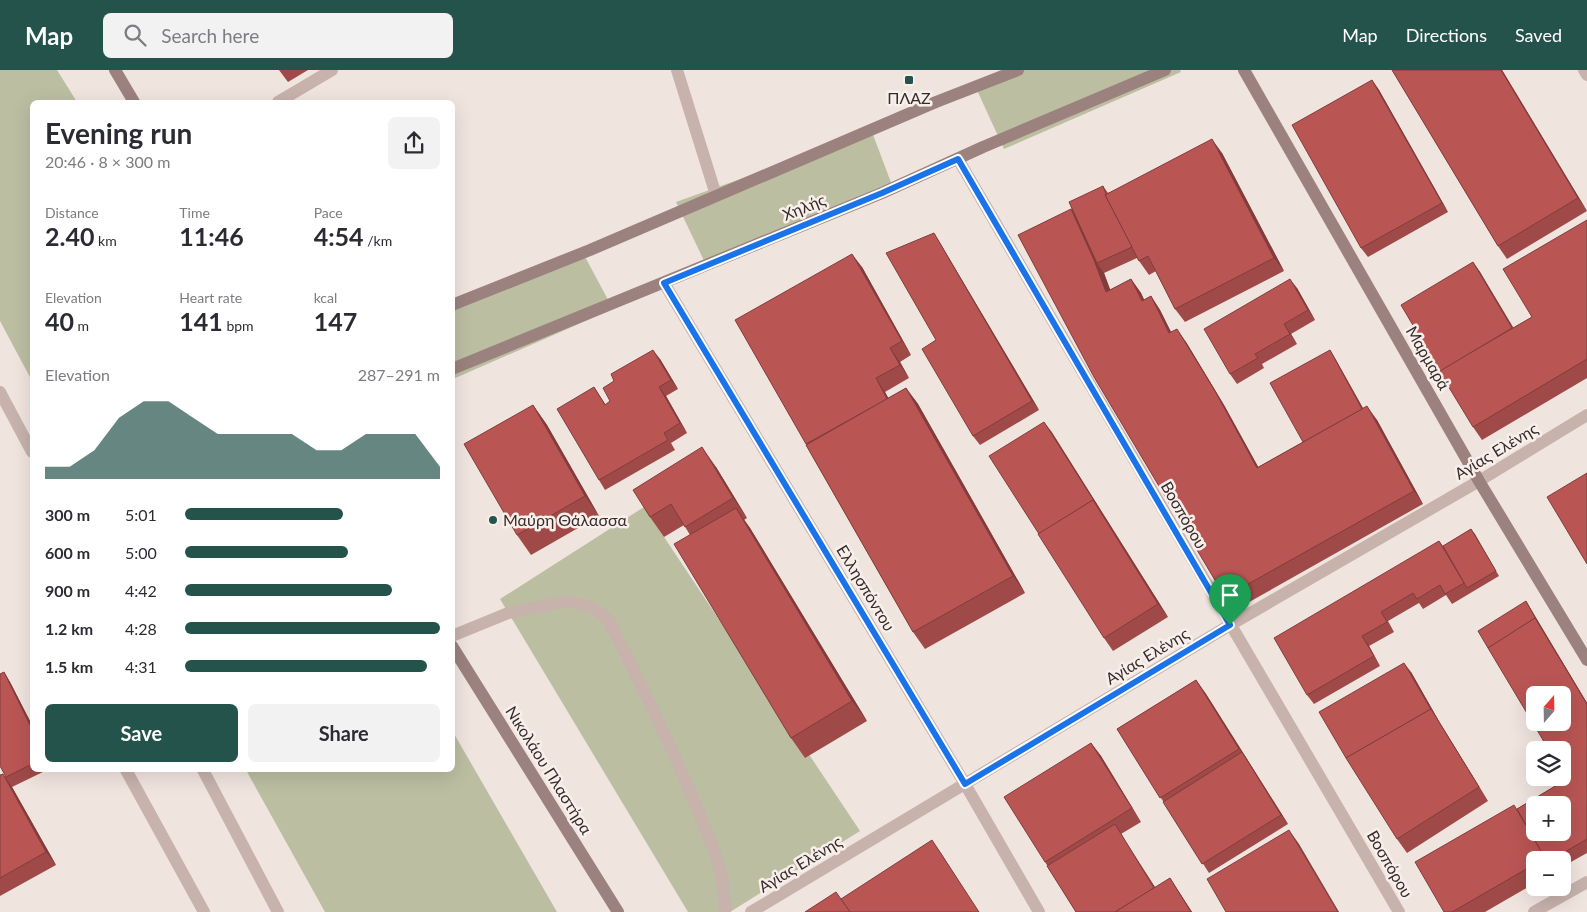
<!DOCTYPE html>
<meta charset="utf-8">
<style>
body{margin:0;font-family:Lato,sans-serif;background:#f2f2f3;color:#2b2b33;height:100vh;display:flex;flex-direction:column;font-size:19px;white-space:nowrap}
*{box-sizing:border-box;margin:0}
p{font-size:16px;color:#7c7c81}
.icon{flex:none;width:28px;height:28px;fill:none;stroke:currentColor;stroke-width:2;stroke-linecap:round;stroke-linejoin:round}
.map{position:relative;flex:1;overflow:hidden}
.drawer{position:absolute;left:30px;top:30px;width:425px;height:672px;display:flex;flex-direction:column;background:#fff;border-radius:8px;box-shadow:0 5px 20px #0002}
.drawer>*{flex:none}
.needle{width:32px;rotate:20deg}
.tools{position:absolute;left:1526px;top:616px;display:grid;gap:10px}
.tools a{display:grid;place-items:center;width:45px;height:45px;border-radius:8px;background:#fff;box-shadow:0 5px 20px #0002;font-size:25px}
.pin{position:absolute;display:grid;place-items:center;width:42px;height:42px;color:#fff;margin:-51px -21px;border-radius:50% 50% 50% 0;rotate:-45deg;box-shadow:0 0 5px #0007}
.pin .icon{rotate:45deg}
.round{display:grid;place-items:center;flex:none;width:52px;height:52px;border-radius:8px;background:#f2f2f3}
.overview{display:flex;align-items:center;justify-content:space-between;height:85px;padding:0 15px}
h1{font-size:28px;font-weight:700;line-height:38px}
.stats{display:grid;grid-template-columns:repeat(3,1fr);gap:8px;height:85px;padding:5px 15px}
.stats div{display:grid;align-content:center}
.stats b{font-size:25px;font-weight:700}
.stats small{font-size:14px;font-weight:400}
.stats p{font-size:14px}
.chart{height:140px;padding:10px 15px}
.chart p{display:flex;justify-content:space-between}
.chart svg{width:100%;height:90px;margin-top:5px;fill:#24534c;opacity:.7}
.primary-button{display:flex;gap:10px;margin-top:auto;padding:10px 15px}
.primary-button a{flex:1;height:58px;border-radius:8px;background:#24534c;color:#fff;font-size:20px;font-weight:700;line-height:58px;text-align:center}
.primary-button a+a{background:#f2f2f3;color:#2b2b33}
ul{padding:0 15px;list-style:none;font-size:16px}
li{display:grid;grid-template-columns:80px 60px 1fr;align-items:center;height:38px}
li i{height:12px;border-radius:6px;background:#24534c}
header{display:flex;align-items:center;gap:30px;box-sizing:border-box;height:70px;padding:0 25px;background:#24534c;color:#fff}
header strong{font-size:24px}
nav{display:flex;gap:28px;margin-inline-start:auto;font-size:18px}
.search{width:350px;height:45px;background:#f2f2f3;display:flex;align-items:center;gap:12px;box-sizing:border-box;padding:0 18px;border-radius:8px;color:#7c7c81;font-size:19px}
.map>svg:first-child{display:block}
</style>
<header>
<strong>Map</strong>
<div class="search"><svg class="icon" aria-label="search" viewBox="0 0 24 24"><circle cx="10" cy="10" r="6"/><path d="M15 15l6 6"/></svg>Search here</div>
<nav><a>Map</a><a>Directions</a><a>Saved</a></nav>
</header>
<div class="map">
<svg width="1587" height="842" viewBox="0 0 1587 842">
<rect width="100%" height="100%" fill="#f0e4df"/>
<g fill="#bbbea1">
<path d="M0,0H57L77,32H32V311L0,251Z"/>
<path d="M1020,0H1180L1181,2L1004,79L976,18Z"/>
<path d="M872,62L895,123L708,199L676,132Z"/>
<path d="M583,183L613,239L453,309L452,239Z"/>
<path d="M644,437L860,761L730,842H688L500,529Z"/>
<path d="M453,662L557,842H325L246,700H452Z"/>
</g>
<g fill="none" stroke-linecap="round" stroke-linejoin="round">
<g stroke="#c7b2ac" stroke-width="12">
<path d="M677,0L716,125"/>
<path d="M278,32L332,0"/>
<path d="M452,566L508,543L569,531L593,538L608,549C639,611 670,672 696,736C711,773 725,801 725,842"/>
<path d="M126,700L204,842"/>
</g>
<g stroke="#c7b2ac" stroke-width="12">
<path d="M1584,0L1587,5"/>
<path d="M958,89L1399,842"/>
<path d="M664,213L965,714L1039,842"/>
<path d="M0,322L32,382"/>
<path d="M203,700L278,842"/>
<path d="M751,842L1230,555L1479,411L1587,345"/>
<path d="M1534,842L1587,812"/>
</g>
<g stroke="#9b827e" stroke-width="12">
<path d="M115,0L134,32"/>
<path d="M1244,0L1479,411L1587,590"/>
<path d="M452,235L590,180L936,32L1018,0"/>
<path d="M452,299L882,123L983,77L1165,0"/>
<path d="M452,576L618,842"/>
</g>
</g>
<g fill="#9f4a48">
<path d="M279,0H308L288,12Z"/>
<path d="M1392,0H1502L1587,141L1507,189L1498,176Z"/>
<path d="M1372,10L1379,20L1448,142L1368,187L1361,178Z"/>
<path d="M1222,83L1284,201L1185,252L1175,239L1156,201L1149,205L1137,188L1104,203L1110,220L1131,209L1141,223L1144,230L1151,226L1160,240L1171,262L1186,272L1224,335L1258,397L1303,372L1330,280L1336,290L1363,338L1377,350L1423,434L1235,540L1225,527L1071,139L1103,116L1108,123Z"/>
<path d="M1587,150V308L1482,370L1473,357V192L1480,202L1513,258L1532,247Z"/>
<path d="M940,173L1039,340L980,375L973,366L936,270Z"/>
<path d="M862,197L911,285L900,292L909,308L885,322L888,328L906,318L918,334L1025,523L925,579L913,562L806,375Z"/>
<path d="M1297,218L1315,250L1291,264L1297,274L1262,294L1264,298L1237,314L1230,304Z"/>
<path d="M660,289L678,319L666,326L687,363L671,373L675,380L605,420L599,410L594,317L606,335L610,331Z"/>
<path d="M533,335L547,355L599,446L531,485L517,465Z"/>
<path d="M1051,361L1168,547L1113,581L1104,568Z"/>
<path d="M716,397L747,448L744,450L750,458L867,651L805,688L791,668L690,465L684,455L664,467L650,447Z"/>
<path d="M1471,459L1499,506L1452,534L1446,525L1423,539L1419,533L1388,551L1394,562L1369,576L1380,596L1314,634L1307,625L1439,471L1443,476Z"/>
<path d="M1526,531L1587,633V783L1562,797V790H1535V813L1485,842H1444L1517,739L1567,709Z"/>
<path d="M4,602L10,612L32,655V700H47L12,717L56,795L0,826V705L6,707Z"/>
<path d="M1411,602L1440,653L1488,731L1407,783L1397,769Z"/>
<path d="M1196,610L1206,624L1288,754L1209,803L1117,659Z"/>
<path d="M1091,673L1101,686L1141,752L1121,764L1155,818L1170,808L1192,842H1076L1045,792Z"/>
</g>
<g fill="#823c3b">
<path d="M1501,0H1502L1587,141L1578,128Z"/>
<path d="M1372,10L1379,20L1448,142L1442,133Z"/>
<path d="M1212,69L1222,83L1284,201L1274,188Z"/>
<path d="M1071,139L1080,152L1097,193L1104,203L1116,235L1106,222Z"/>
<path d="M934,163L940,173L1039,340L1032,331Z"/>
<path d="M852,184L862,197L911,285L902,271Z"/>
<path d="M1473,192L1480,202L1522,272L1515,262Z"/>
<path d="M1131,209L1141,223L1151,244L1142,231Z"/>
<path d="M1290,209L1297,218L1315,250L1308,240Z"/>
<path d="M1151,226L1160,240L1178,276L1169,263Z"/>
<path d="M1284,254L1291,264L1297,274L1290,264Z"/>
<path d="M1177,259L1186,272L1224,335L1266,411L1257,398Z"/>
<path d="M890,278L900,292L909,308L900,295Z"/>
<path d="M653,280L660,289L678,319L671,310Z"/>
<path d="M1330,280L1336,290L1371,353L1364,343Z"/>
<path d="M876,308L885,322L898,345L889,332Z"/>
<path d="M659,317L666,326L687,363L680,353Z"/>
<path d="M906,318L918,334L1025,523L1013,506Z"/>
<path d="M533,335L547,355L599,446L585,426Z"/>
<path d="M1367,336L1377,350L1423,434L1414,421Z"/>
<path d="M1044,352L1051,361L1168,547L1158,534Z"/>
<path d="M702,377L716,397L747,448L733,428Z"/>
<path d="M736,438L750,458L867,651L852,631Z"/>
<path d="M1471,459L1475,464L1499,506L1496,501Z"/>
<path d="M1526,531L1587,633V634L1535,548Z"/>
<path d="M1362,566L1369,576L1380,596Z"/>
<path d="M1404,593L1411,602L1440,653L1488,731L1479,717L1431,639Z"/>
<path d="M4,602L10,612L32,655V659Z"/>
<path d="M1196,610L1206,624L1288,754L1281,745Z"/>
<path d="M1091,673L1101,686L1141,752L1132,738Z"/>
<path d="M3,704L12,717L56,795L46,782Z"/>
<path d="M1115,754L1121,764L1164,831L1157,822Z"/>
<path d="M1289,760L1299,774L1339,842H1338Z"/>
<path d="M932,770L941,783L979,842Z"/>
<path d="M1170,808L1179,822L1192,842H1191Z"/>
</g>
<g fill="#b95654" stroke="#823c3b" fill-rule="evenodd">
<path d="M1392,0H1501L1578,128L1498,176Z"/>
<path d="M1372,10L1442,133L1361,178L1292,55Z"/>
<path d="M1212,69L1274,188L1175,239L1148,186L1139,191L1105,125Z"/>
<path d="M1103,116L1106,124L1105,125L1132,177L1097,193L1069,132Z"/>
<path d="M1071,139L1094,190L1106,222L1131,209L1142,231L1151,226L1169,263L1177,259L1215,321L1257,398L1367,336L1414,421L1225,527L1094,307L1018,165Z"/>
<path d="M1587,150V289L1473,357L1439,301L1532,247L1503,199Z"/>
<path d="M934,163L1032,331L973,366L922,279L936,270L886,183Z"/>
<path d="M852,184L902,271L890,278L900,295L876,308L887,329L806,374L735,250Z"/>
<path d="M1473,192L1512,258L1440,301L1401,235Z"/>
<path d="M1290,209L1308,240L1284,254L1290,264L1255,284L1258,288L1230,304L1204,259Z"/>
<path d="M653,280L671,310L659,317L680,353L664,363L668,370L599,410L557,339L594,317L605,335L610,331L603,318L614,311L611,304Z"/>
<path d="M1330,280L1362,339L1303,372L1270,313Z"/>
<path d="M906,318L1013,506L913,562L806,375Z"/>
<path d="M533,335L585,426L517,465L464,374Z"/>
<path d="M1044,352L1096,434L1093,430L1039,464L989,386Z"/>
<path d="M702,377L733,428L685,457L671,434L650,447L633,420Z"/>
<path d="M1587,403V494L1547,427Z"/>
<path d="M1093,430L1158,534L1104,568L1038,464Z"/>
<path d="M736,438L852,631L791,668L674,474Z"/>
<path d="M1471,459L1496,501L1467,518L1443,476Z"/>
<path d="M1439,471L1464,513L1445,524L1440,515L1417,529L1413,523L1381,542L1387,552L1362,566L1374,586L1307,625L1274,568Z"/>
<path d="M1526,531L1538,553L1535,548L1488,578L1478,561Z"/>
<path d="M1535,548L1587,634V769L1551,790H1546L1517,739L1567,709L1562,702V680H1549L1488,578ZM1535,625H1562V652H1535ZM1535,735H1562V762H1535Z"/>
<path d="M1404,593L1433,643L1431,639L1346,688L1319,642Z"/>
<path d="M4,602L32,659V694L6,707L0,696V604Z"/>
<path d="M1196,610L1239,679L1160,728L1117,659Z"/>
<path d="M1431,639L1479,717L1397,769L1346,688Z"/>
<path d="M1091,673L1132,738L1045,792L1004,727Z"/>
<path d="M1242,682L1281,745L1202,794L1163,732Z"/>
<path d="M3,704L46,782L0,808V705Z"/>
<path d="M1514,735L1545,788L1542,790H1535V794L1452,842H1444L1415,792Z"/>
<path d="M1115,754L1154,818L1115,842H1076L1047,796Z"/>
<path d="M1289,760L1338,842H1226L1207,809Z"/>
<path d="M932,770L979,842H850L841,829Z"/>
<path d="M1170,808L1191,842H1115Z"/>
<path d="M836,822L850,842H805Z"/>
</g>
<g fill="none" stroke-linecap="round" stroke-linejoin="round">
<g stroke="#fff" stroke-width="10">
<path id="route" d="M958,89L1230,555L965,714L664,213L882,123Z"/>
</g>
<use href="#route" stroke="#1a73e8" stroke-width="6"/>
</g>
<g fill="#24534c" stroke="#f8efeb" stroke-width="2">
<rect x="904" y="5" width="10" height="10" rx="2.5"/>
<circle cx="493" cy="450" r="5"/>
</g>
<g text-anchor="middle" stroke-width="5" stroke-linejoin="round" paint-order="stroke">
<g font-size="16" fill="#362b2a" stroke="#f8efeb">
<text x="909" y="34">ΠΛΑΖ</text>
<text x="503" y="456" text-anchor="start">Μαύρη Θάλασσα</text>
</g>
<g font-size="16" fill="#362b2a" stroke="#f8efeb">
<text transform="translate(804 137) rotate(-22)" y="6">Χηλής</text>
<text transform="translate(1428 288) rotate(60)" y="6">Μαρμαρά</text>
<text transform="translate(1496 381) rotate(-31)" y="6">Αγίας Ελένης</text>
<text transform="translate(1184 445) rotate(60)" y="6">Βοσπόρου</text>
<text transform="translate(866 518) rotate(59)" y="6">Ελλησπόντου</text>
<text transform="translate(1147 586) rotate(-31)" y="6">Αγίας Ελένης</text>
<text transform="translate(549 700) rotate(58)" y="6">Νικολάου Πλαστήρα</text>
<text transform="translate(800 794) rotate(-31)" y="6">Αγίας Ελένης</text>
<text transform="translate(1390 794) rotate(60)" y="6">Βοσπόρου</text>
</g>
</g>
</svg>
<div class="tools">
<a><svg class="needle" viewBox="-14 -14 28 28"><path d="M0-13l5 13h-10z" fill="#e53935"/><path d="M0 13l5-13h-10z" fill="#7c7c81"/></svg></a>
<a><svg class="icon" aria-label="layers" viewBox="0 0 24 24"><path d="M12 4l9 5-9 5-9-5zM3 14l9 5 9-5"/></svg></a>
<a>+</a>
<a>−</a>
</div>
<div class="pin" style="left:1230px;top:555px;background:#1e9e55"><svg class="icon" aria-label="arrive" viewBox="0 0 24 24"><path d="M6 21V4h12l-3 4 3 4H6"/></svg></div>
<section class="drawer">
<div class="overview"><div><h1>Evening run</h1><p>20:46 · 8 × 300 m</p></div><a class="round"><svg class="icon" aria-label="share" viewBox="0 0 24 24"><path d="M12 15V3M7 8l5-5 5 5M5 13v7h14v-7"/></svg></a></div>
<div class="stats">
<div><p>Distance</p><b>2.40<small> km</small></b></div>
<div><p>Time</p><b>11:46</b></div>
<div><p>Pace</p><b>4:54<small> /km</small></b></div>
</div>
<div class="stats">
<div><p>Elevation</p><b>40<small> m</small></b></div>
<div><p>Heart rate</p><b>141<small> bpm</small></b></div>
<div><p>kcal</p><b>147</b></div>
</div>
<div class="chart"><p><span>Elevation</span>287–291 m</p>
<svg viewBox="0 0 160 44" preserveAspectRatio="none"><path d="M0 44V38L10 38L20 30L30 14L40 6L50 6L60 14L70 22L80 22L90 22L100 22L110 30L120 30L130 22L140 22L150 22L160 38V44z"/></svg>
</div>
<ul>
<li><b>300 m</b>5:01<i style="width:62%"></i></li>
<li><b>600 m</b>5:00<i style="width:64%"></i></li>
<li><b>900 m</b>4:42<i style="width:81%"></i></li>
<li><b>1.2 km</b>4:28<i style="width:100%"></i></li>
<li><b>1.5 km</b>4:31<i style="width:95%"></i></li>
</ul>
<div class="primary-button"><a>Save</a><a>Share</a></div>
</section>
</div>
